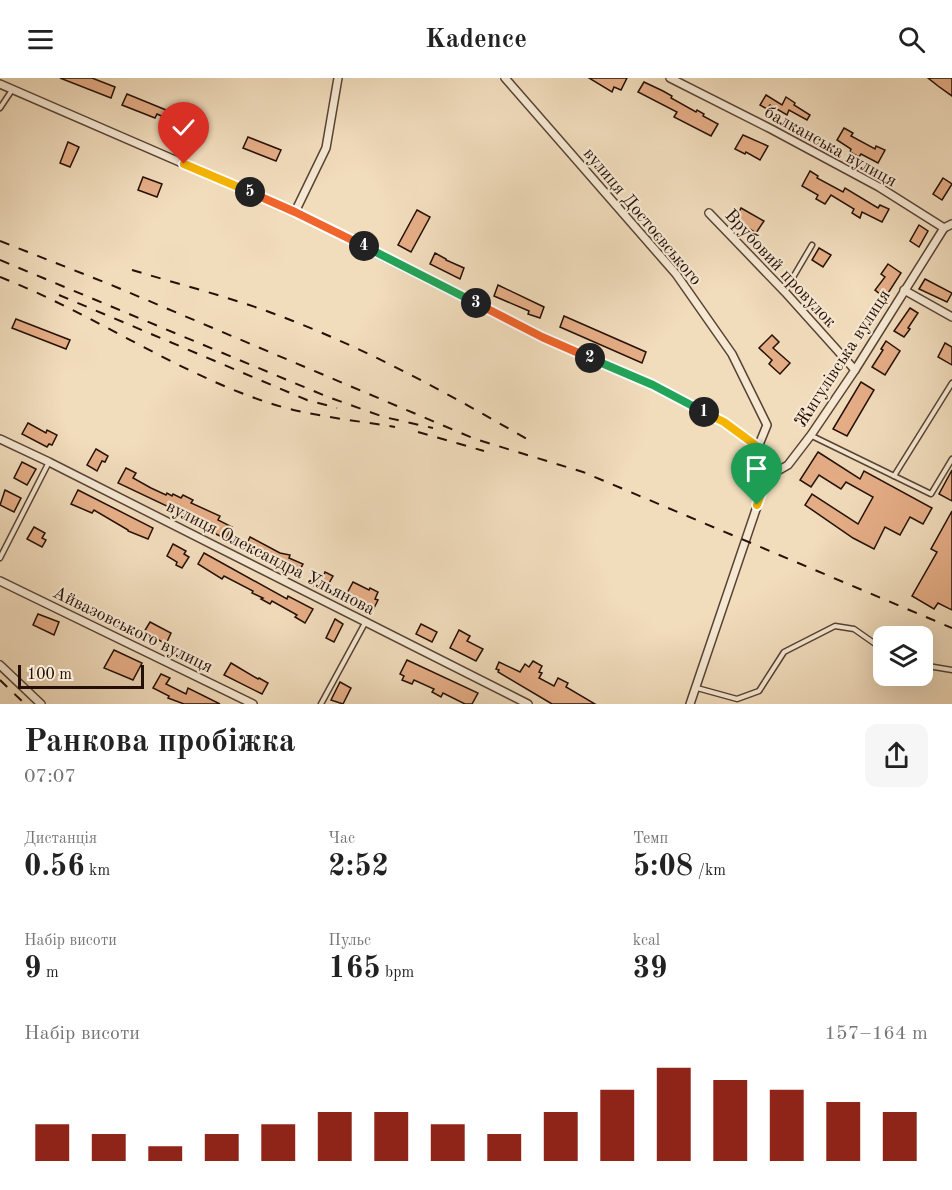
<!DOCTYPE html>
<html lang="uk">
<meta charset="utf-8">
<style>
body{margin:0;font-family:"Old Standard TT",serif;background:#f6f6f6;color:#222;height:100vh;display:flex;flex-direction:column;font-size:22px;white-space:nowrap}
*{box-sizing:border-box;margin:0}
p{font-size:20px;color:#767676}
.icon{flex:none;width:33px;height:33px;fill:none;stroke:currentColor;stroke-width:2;stroke-linecap:round;stroke-linejoin:round}
.map{position:relative;height:626px;overflow:hidden}
.drawer{display:flex;flex-direction:column;background:#fff;flex:1}
.drawer>*{flex:none}
.fabs{position:absolute;left:873px;top:548px;display:grid;gap:12px}
.fabs a{display:grid;place-items:center;width:60px;height:60px;border-radius:12px;background:#fff;box-shadow:0 6px 24px #0002;font-size:30px}
.scale{position:absolute;left:18px;bottom:15px;width:126px;box-sizing:border-box;padding-left:6px;border:3px solid #241006;border-top:0;font-size:16px;line-height:21px;white-space:nowrap;color:#241006;-webkit-text-stroke:4px #f6e8d3;paint-order:stroke}
.pin{position:absolute;display:grid;place-items:center;width:51px;height:51px;color:#fff;margin:-62px -26px;border-radius:50% 50% 50% 0;rotate:-45deg;box-shadow:0 0 6px #0007}
.pin .icon{rotate:45deg}
.km{position:absolute;width:30px;height:30px;margin:-15px;border-radius:50%;background:#222;color:#fff;font-size:16px;line-height:30px;text-align:center}
.round{display:grid;place-items:center;flex:none;width:63px;height:63px;border-radius:12px;background:#f6f6f6}
.overview{display:flex;align-items:center;justify-content:space-between;height:102px;padding:0 24px}
h1{font-size:33px;font-weight:700;line-height:45px}
.stats{display:grid;grid-template-columns:repeat(3,1fr);gap:9px;height:102px;padding:6px 24px}
.stats div{display:grid;align-content:center}
.stats b{font-size:30px;font-weight:700}
.stats small{font-size:16px;font-weight:400}
.stats p{font-size:16px}
.chart{height:168px;padding:12px 24px}
.chart p{display:flex;justify-content:space-between}
.chart svg{width:100%;height:108px;margin-top:6px;stroke:#8f2418;stroke-width:6}
header{display:flex;justify-content:space-between;align-items:center;height:78px;padding:0 24px;background:#fff;font-size:27px;font-weight:700}
.map>svg:first-child{display:block}
</style>
<header><svg class="icon" aria-label="menu" viewBox="0 0 24 24"><path d="M4 6h16M4 12h16M4 18h16"/></svg>Kadence<svg class="icon" aria-label="search" viewBox="0 0 24 24"><circle cx="10" cy="10" r="6"/><path d="M15 15l6 6"/></svg></header>
<div class="map">
<svg width="952" height="626" viewBox="0 0 952 626">
<rect width="100%" height="100%" fill="#f1dcbc"/>
<filter id="stains"><feTurbulence type="fractalNoise" baseFrequency=".00333" numOctaves="4"/><feColorMatrix values="0 0 0 0 .2 0 0 0 0 .09 0 0 0 0 .02 0 0 0 .5 -.17"/></filter>
<radialGradient id="worn" r=".72"><stop offset=".6" stop-color="#630" stop-opacity="0"/><stop offset="1" stop-color="#630" stop-opacity=".3"/></radialGradient>
<g fill="#e6ae87" stroke="#241006" stroke-width="1.5">
<path d="M60,0H92L115,9L111,20Z"/>
<path d="M589,0H627L621,12L614,9L612,14Z"/>
<path d="M928,0H952V18L938,8Z"/>
<path d="M644,4L663,13L672,18L671,20L696,34L697,32L704,36L703,38L718,46L711,58L674,39L677,34L638,14Z"/>
<path d="M127,16L171,34L173,30L184,34L179,46L157,36L155,40L122,27Z"/>
<path d="M766,17L782,27L786,19L795,25L794,27L810,37L807,42L789,32L787,37L770,27L767,31L760,27Z"/>
<path d="M844,50L853,55L851,58L875,71L876,68L885,72L878,85L861,76L859,79L850,74L851,71L837,62Z"/>
<path d="M743,57L768,68L760,82L746,74L745,76L735,71Z"/>
<path d="M248,59L281,72L276,83L243,70Z"/>
<path d="M68,64L79,69L70,89L60,85Z"/>
<path d="M810,93L818,98L817,100L843,114L845,110L878,130L880,127L889,131L882,144L862,134L860,140L852,135L854,131L831,117L825,126L816,121L818,117L802,108Z"/>
<path d="M143,99L162,106L157,119L138,112Z"/>
<path d="M943,100L952,106L942,122L933,116Z"/>
<path d="M741,130L764,143L756,155L735,142Z"/>
<path d="M417,132L430,139L411,174L398,167Z"/>
<path d="M919,147L928,153L919,169L910,163Z"/>
<path d="M819,170L831,177L823,189L812,182Z"/>
<path d="M435,175L446,181V182L464,190L460,201L430,186Z"/>
<path d="M888,186L901,195L885,220L875,212L885,199L881,196Z"/>
<path d="M925,201L952,215L947,224L919,211Z"/>
<path d="M498,207L544,229L540,240L528,236L529,233L494,218Z"/>
<path d="M910,230L918,235L908,250L910,251L904,259L894,253Z"/>
<path d="M564,238L646,274L642,285L560,249Z"/>
<path d="M16,241L70,262L66,271L12,250Z"/>
<path d="M772,257L779,264L773,270L790,285L780,296L769,286L772,282L759,270Z"/>
<path d="M886,263L900,273L885,297L872,289L883,272L881,271Z"/>
<path d="M945,265L952,269V287L938,279Z"/>
<path d="M861,304L874,312L847,358L833,351Z"/>
<path d="M28,345L46,355L47,352L57,357L52,367L49,366L47,369L22,356Z"/>
<path d="M96,371L108,378L105,384L102,383L97,393L87,387Z"/>
<path d="M818,374L860,401L864,393L932,430L923,446L910,439L900,457L885,449L874,471L853,460L805,427L812,416L858,446L873,419L846,404L841,411L819,397L811,409L800,402Z"/>
<path d="M22,384L36,391L27,407L14,400Z"/>
<path d="M126,390L136,395L133,400L151,410L166,417L167,415L172,418L173,416L181,420L183,417L193,422L191,425L220,438L218,442L232,449L226,461L214,455L215,452L189,441L190,439L118,405Z"/>
<path d="M952,392V423L939,416Z"/>
<path d="M5,412L21,420L14,434L0,427Z"/>
<path d="M78,412L153,450L148,461L128,453V452L94,432L92,435L71,426Z"/>
<path d="M952,433V532L938,525L934,531L912,518L937,474L931,471Z"/>
<path d="M34,449L45,455L42,460L46,462L42,469L27,461Z"/>
<path d="M250,459L280,475L290,477L289,480L303,486L297,497L287,492L288,489L270,482L269,484L260,480L261,478L245,470Z"/>
<path d="M173,466L186,473L184,476L189,479L182,490L176,487L177,484L167,478Z"/>
<path d="M204,475L287,521L288,518L313,531L305,545L295,539L297,537L272,523L270,526L261,521L263,520L252,515L253,513L224,498L222,501L198,486Z"/>
<path d="M325,494L333,498L324,514L314,508L320,497L323,499Z"/>
<path d="M353,504L369,512L370,510L378,514L375,521L378,522L372,534L344,521Z"/>
<path d="M38,536L59,544L54,557L33,547Z"/>
<path d="M335,541L343,546L334,564L326,560Z"/>
<path d="M150,544L171,555L166,566L144,554Z"/>
<path d="M421,546L437,554L432,564L416,556Z"/>
<path d="M459,552L470,558L467,563L483,571L476,583L450,570Z"/>
<path d="M114,572L142,585L133,602L104,590Z"/>
<path d="M407,582L478,615L472,626H465L443,615L441,619L432,614L434,611L414,602L412,606L402,602L404,598L400,596Z"/>
<path d="M533,583L542,588L539,594L542,595L539,600L554,608L558,600L568,605L566,609L595,626H552L498,594L499,592L496,591L499,584L520,594L525,586L529,589Z"/>
<path d="M231,585L258,601L259,600L268,605L262,616L224,597Z"/>
<path d="M161,596L170,600L166,606L186,616L188,610L220,626H184L168,620L169,618L153,610Z"/>
<path d="M340,604L351,610L343,626L331,622Z"/>
</g>
<g fill="none" stroke-linecap="round" stroke-linejoin="round">
<g stroke="#574334" stroke-width="7">
<g id="service">
<path d="M0,30L12,12"/>
<path d="M785,213L812,167"/>
<path d="M812,358L931,416L952,381"/>
<path d="M894,398L952,305"/>
<path d="M0,480L49,384"/>
<path d="M922,587L952,592"/>
<path d="M697,610L737,621L759,613L784,574L835,548L854,551L884,572"/>
<path d="M321,626L365,545"/>
</g>
</g>
<g stroke="#574334" stroke-width="10">
<g id="minor">
<path d="M505,0L676,196L732,276L767,347L758,369"/>
<path d="M670,0L771,51L879,109L944,150"/>
<path d="M0,6L295,134L542,259L653,307L724,344L758,369L767,399"/>
<path d="M295,134L326,70L338,0"/>
<path d="M709,135L785,214L855,292"/>
<path d="M904,212L952,239"/>
<path d="M0,361L49,384L528,626"/>
<path d="M0,503L253,626"/>
<path d="M0,587L41,626"/>
<path d="M690,626L767,399L788,387L811,357L855,292L944,150L952,146"/>
</g>
</g>
<use href="#service" stroke="#f6e8d3" stroke-width="4"/>
<use href="#minor" stroke="#f6e8d3" stroke-width="7"/>
<g stroke="#241006" stroke-width="2" stroke-dasharray="10 10" stroke-linecap="butt">
<path d="M0,163L109,206L475,361L583,394L952,550"/>
<path d="M0,182L328,319L384,339L433,350"/>
<path d="M132,192C185,208 241,222 293,243C377,276 454,319 532,364"/>
<path d="M0,199C92,235 175,294 269,325C309,338 353,342 395,349"/>
<path d="M59,217L307,322L337,330"/>
<path d="M418,354L484,373"/>
<path d="M0,602L25,626"/>
</g>
</g>
<g fill="none" stroke-linecap="round" stroke-linejoin="round">
<g stroke="#fff" stroke-width="12">
<path id="split-1" d="M704,334L724,344L758,369L767,399L757,427"/>
</g>
<g stroke="#fff" stroke-width="12">
<path id="split-2" d="M590,280L653,307L704,334"/>
</g>
<g stroke="#fff" stroke-width="12">
<path id="split-3" d="M476,225L542,259L590,280"/>
</g>
<g stroke="#fff" stroke-width="12">
<path id="split-4" d="M364,168L476,225"/>
</g>
<g stroke="#fff" stroke-width="12">
<path id="split-5" d="M250,114L295,134L364,168"/>
</g>
<g stroke="#fff" stroke-width="12">
<path id="split-6" d="M184,86L250,114"/>
</g>
<use href="#split-1" stroke="#f5b400" stroke-width="8"/>
<use href="#split-2" stroke="#22a559" stroke-width="8"/>
<use href="#split-3" stroke="#f0652b" stroke-width="8"/>
<use href="#split-4" stroke="#22a559" stroke-width="8"/>
<use href="#split-5" stroke="#f0652b" stroke-width="8"/>
<use href="#split-6" stroke="#f5b400" stroke-width="8"/>
</g>
<g text-anchor="middle" stroke-width="4.5" stroke-linejoin="round" paint-order="stroke">
<g font-size="18" fill="#241006" stroke="#f6e8d3">
<text transform="translate(831 68) rotate(29)" y="6">балканська вулиця</text>
<text transform="translate(643 138) rotate(50)" y="6">вулиця Достоєвського</text>
<text transform="translate(781 190) rotate(47)" y="6">Врубовий провулок</text>
<text transform="translate(842 280) rotate(-57)" y="6">Жигулівська вулиця</text>
<text transform="translate(271 479) rotate(27)" y="6">вулиця Олександра Ульянова</text>
<text transform="translate(133 551) rotate(26)" y="6">Айвазовського вулиця</text>
</g>
</g>
<rect width="100%" height="100%" filter="url(#stains)"/>
<rect width="100%" height="100%" fill="url(#worn)"/>
</svg>
<div class="fabs">
<a><svg class="icon" aria-label="layers" viewBox="0 0 24 24"><path d="M12 4l9 5-9 5-9-5zM3 14l9 5 9-5"/></svg></a>
</div>
<div class="scale">100 m</div>
<div class="pin" style="left:757px;top:427px;background:#1e9e55"><svg class="icon" aria-label="arrive" viewBox="0 0 24 24"><path d="M6 21V4h12l-3 4 3 4H6"/></svg></div>
<div class="pin" style="left:184px;top:86px;background:#d93025"><svg class="icon" aria-label="check" viewBox="0 0 24 24"><path d="M5 12l5 5 9-10"/></svg></div>
<b class="km" style="left:704px;top:334px">1</b>
<b class="km" style="left:590px;top:280px">2</b>
<b class="km" style="left:476px;top:225px">3</b>
<b class="km" style="left:364px;top:168px">4</b>
<b class="km" style="left:250px;top:114px">5</b>
</div>
<section class="drawer">
<div class="overview"><div><h1>Ранкова пробіжка</h1><p>07:07</p></div><a class="round"><svg class="icon" aria-label="share" viewBox="0 0 24 24"><path d="M12 15V3M7 8l5-5 5 5M5 13v7h14v-7"/></svg></a></div>
<div class="stats">
<div><p>Дистанція</p><b>0.56<small> km</small></b></div>
<div><p>Час</p><b>2:52</b></div>
<div><p>Темп</p><b>5:08<small> /km</small></b></div>
</div>
<div class="stats">
<div><p>Набір висоти</p><b>9<small> m</small></b></div>
<div><p>Пульс</p><b>165<small> bpm</small></b></div>
<div><p>kcal</p><b>39</b></div>
</div>
<div class="chart"><p><span>Набір висоти</span>157–164 m</p>
<svg viewBox="0 0 160 44" preserveAspectRatio="none"><path d="M5 44V29M15 44V33M25 44V38M35 44V33M45 44V29M55 44V24M65 44V24M75 44V29M85 44V33M95 44V24M105 44V15M115 44V6M125 44V11M135 44V15M145 44V20M155 44V24"/></svg>
</div>
</section>
